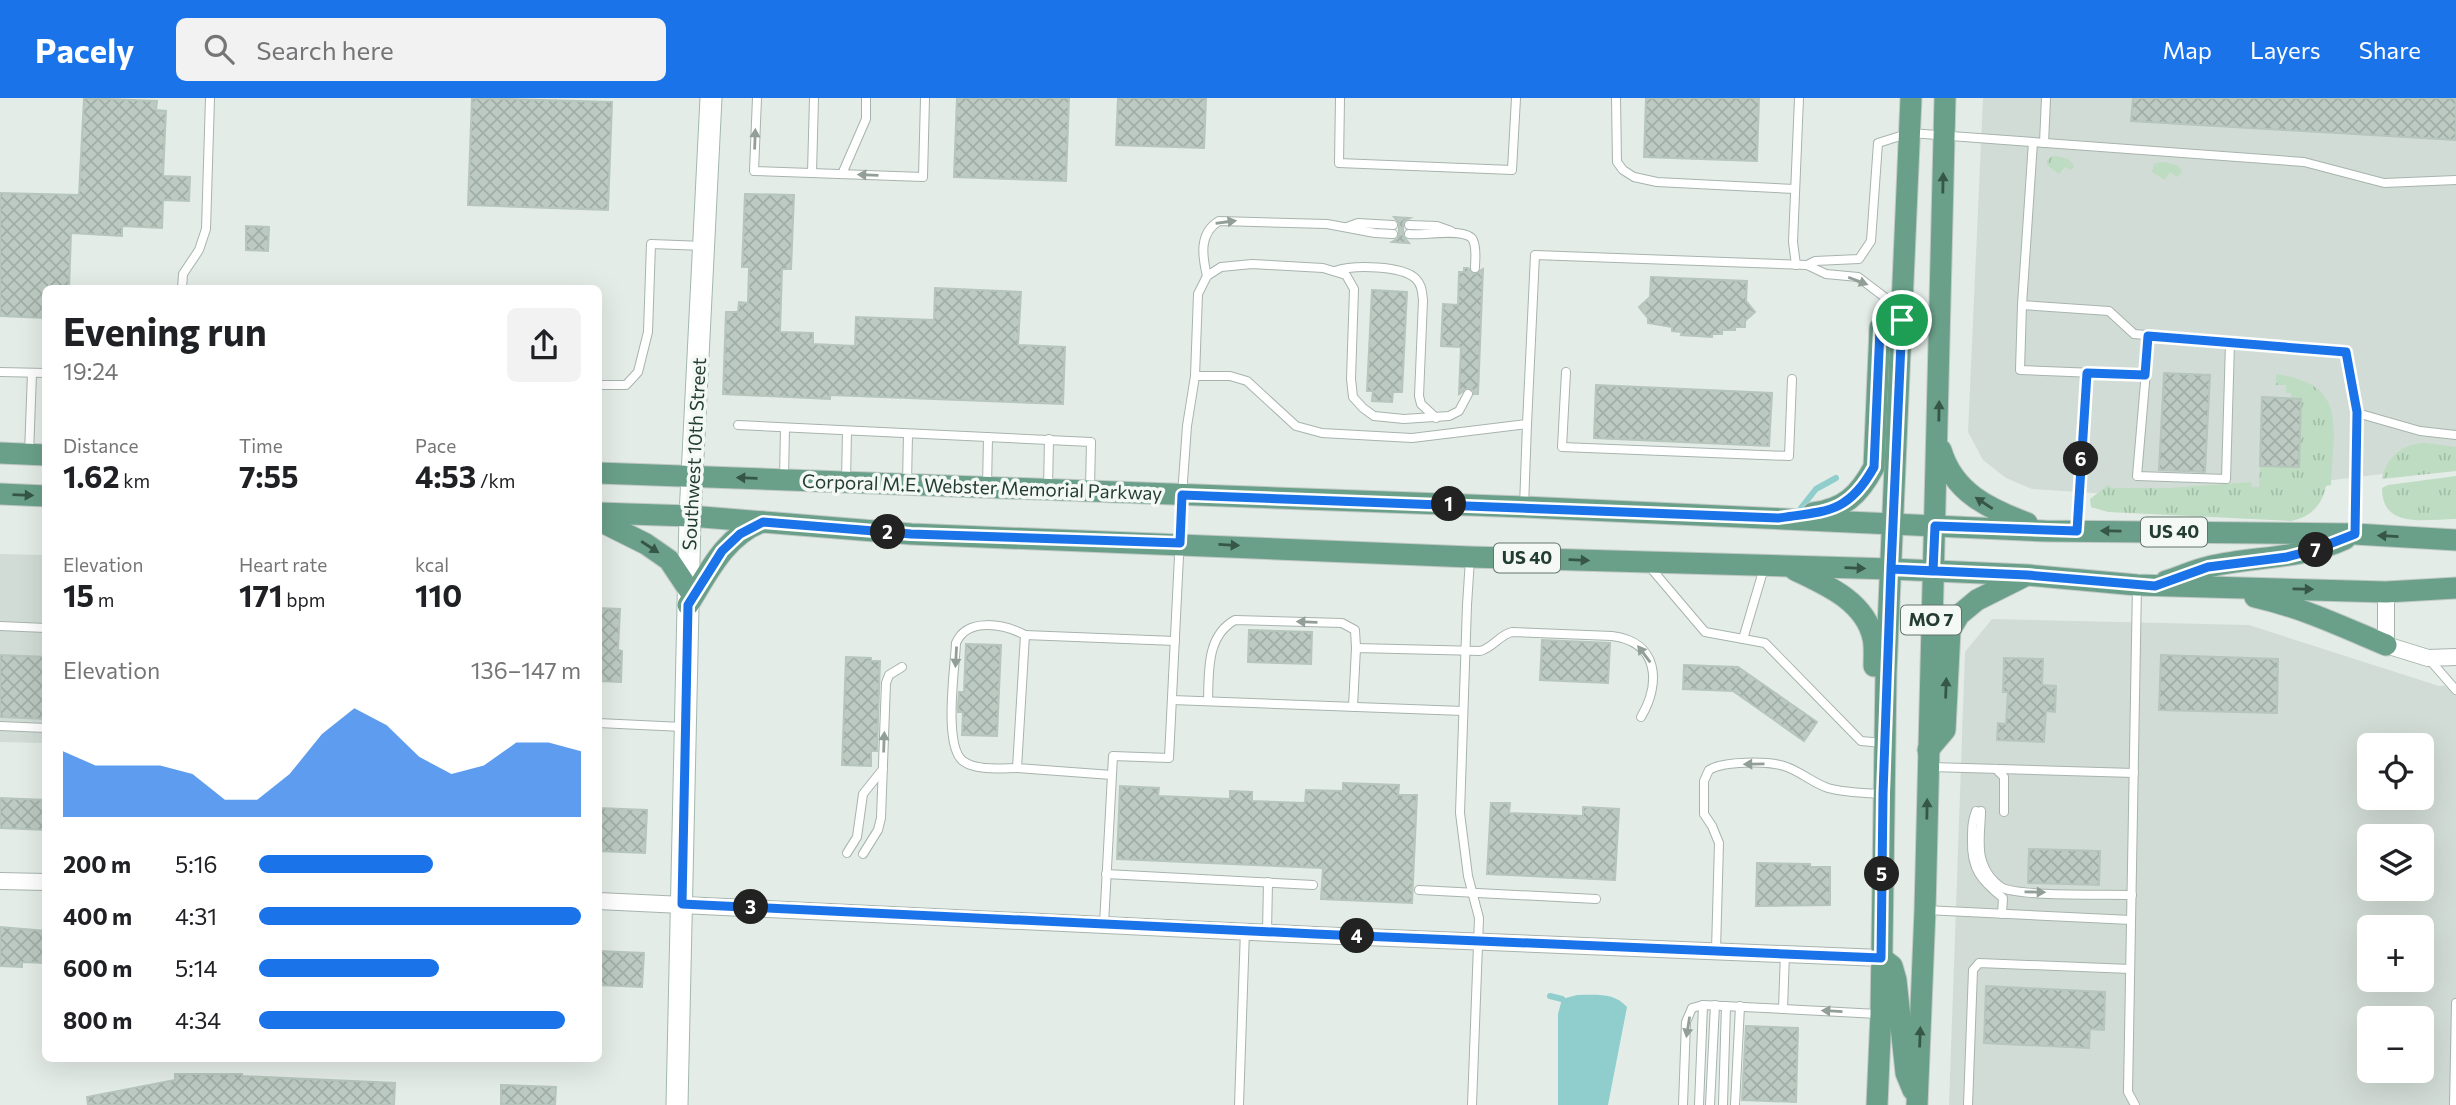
<!DOCTYPE html>
<meta charset="utf-8">
<style>
body{margin:0;font-family:Commissioner,sans-serif;background:#f2f2f2;color:#202124;height:100vh;display:flex;flex-direction:column;font-size:26px;white-space:nowrap}
*{box-sizing:border-box;margin:0}
p{font-size:23px;color:#757577}
.icon{flex:none;width:38px;height:38px;fill:none;stroke:currentColor;stroke-width:2;stroke-linecap:round;stroke-linejoin:round}
.map{position:relative;flex:1;overflow:hidden}
.drawer{position:absolute;left:42px;top:187px;width:560px;height:777px;display:flex;flex-direction:column;background:#fff;border-radius:10px;box-shadow:0 7px 28px #0002}
.drawer>*{flex:none}
.controls{position:absolute;left:2357px;top:635px;display:grid;gap:14px}
.controls a{display:grid;place-items:center;width:77px;height:77px;border-radius:10px;background:#fff;box-shadow:0 7px 28px #0002;font-size:35px}
.pin{position:absolute;display:grid;place-items:center;width:60px;height:60px;color:#fff;margin:-30px;border:4px solid #fff;border-radius:50%;box-shadow:0 2px 7px #0007}
.km{position:absolute;width:35px;height:35px;margin:-18px;border-radius:50%;background:#222;color:#fff;font-size:19px;line-height:35px;text-align:center}
.round{display:grid;place-items:center;flex:none;width:74px;height:74px;border-radius:10px;background:#f2f2f2}
.overview{display:flex;align-items:center;justify-content:space-between;height:119px;padding:0 21px}
h1{font-size:38px;font-weight:700;line-height:52px}
.metrics{display:grid;grid-template-columns:repeat(3,1fr);gap:10px;height:119px;padding:7px 21px}
.metrics div{display:grid;align-content:center}
.metrics b{font-size:30px;font-weight:700}
.metrics small{font-size:19px;font-weight:400}
.metrics p{font-size:19px}
.chart{height:196px;padding:14px 21px}
.chart p{display:flex;justify-content:space-between}
.chart svg{width:100%;height:126px;margin-top:7px;fill:#1a73e8;opacity:.7}
ul{padding:0 21px;list-style:none;font-size:23px}
li{display:grid;grid-template-columns:112px 84px 1fr;align-items:center;height:52px}
li i{height:18px;border-radius:9px;background:#1a73e8}
header{display:flex;align-items:center;gap:42px;box-sizing:border-box;height:98px;padding:0 35px;background:#1a73e8;color:#fff}
header strong{font-size:33px}
nav{display:flex;gap:38px;margin-inline-start:auto;font-size:24px}
.search{width:490px;height:63px;background:#f2f2f2;display:flex;align-items:center;gap:18px;box-sizing:border-box;padding:0 24px;border-radius:10px;color:#757577;font-size:26px}
.map>svg:first-child{display:block}
</style>
<header>
<strong>Pacely</strong>
<div class="search"><svg class="icon" aria-label="search" viewBox="0 0 24 24"><circle cx="10" cy="10" r="6"/><path d="M15 15l6 6"/></svg>Search here</div>
<nav><a>Map</a><a>Layers</a><a>Share</a></nav>
</header>
<div class="map">
<svg width="2456" height="1007" viewBox="0 0 2456 1007">
<defs>
<pattern id="grass-tufts" width="24" height="20" patternUnits="userSpaceOnUse" patternTransform="scale(1.75)"><rect width="24" height="20" fill="#bedcc1"/><path d="M3 7l-1-3M5 7V3M7 7l1-3M15 17l-1-3M17 17v-4M19 17l1-3" fill="none" stroke="#a3bea6"/></pattern>
<pattern id="building-cross-hatch" width="8" height="8" patternUnits="userSpaceOnUse" patternTransform="scale(1.75)"><rect width="8" height="8" fill="#bccac2"/><path d="M0 0l8 8M0 8l8-8" fill="none" stroke="#a1aea7"/></pattern>
</defs>
<rect width="100%" height="100%" fill="#e4ece7"/>
<g fill="#d2dcd6" fill-rule="evenodd">
<path d="M1983,0H2456V367L2242,393L2139,398L2032,391L2006,380L1983,362L1968,334Z"/>
<path d="M0,456L45,457V645L0,644Z"/>
<path d="M1992,521L2249,527L2439,588L2456,587V1007H1949L1965,554ZM2370,648H2422V700H2370ZM2370,738H2422V791H2370ZM2370,830H2422V882H2370ZM2370,920H2422V973H2370Z"/>
</g>
<g fill="url(#grass-tufts)">
<path d="M2052,58C2061,59 2071,59 2074,69L2070,72L2065,69L2059,76L2047,67V62Z"/>
<path d="M2160,64C2169,65 2180,65 2182,75L2177,79L2170,74L2165,82L2152,74L2154,66Z"/>
<path d="M2276,276C2349,286 2333,330 2331,387L2326,388C2322,407 2311,419 2291,423L2108,414L2091,409L2090,401L2108,387L2112,390H2169L2251,384L2252,389H2259L2260,368L2298,369L2301,301L2291,300V295H2286V287H2276Z"/>
<path d="M2426,345L2456,349V373L2382,381C2386,359 2403,345 2426,345Z"/>
<path d="M2456,378V421C2426,421 2382,432 2382,390L2388,387Z"/>
</g>
<path fill="#8fcecd" d="M1577,897C1595,897 1614,894 1627,909L1608,1007H1558V916L1562,901Z"/>
<g fill="none" stroke-linecap="round" stroke-linejoin="round">
<g stroke="#8fcecd" stroke-width="6">
<path d="M1801,410L1816,391L1836,380"/>
<path d="M1550,898L1562,901"/>
</g>
</g>
<g fill="url(#building-cross-hatch)" stroke="#b6c6bd" stroke-width="2">
<path d="M84,0L157,3L156,12L166,13L163,78L190,79L189,103L163,102L162,130L122,128V138L71,135L69,191H46V220L0,218V95L79,97Z"/>
<path d="M472,0L612,4L608,112L468,107Z"/>
<path d="M957,0H1069L1066,83L954,79Z"/>
<path d="M1118,0H1206L1204,50L1116,47Z"/>
<path d="M1646,0H1759L1757,63L1644,59Z"/>
<path d="M2133,0H2456V42L2131,23Z"/>
<path d="M745,96L794,97L791,171H782L780,234L813,235V246L855,248L856,219L934,222L935,190L1021,194L1018,247L1065,249L1063,306L830,297V301L723,296L726,214H738L739,204L748,205L749,169H742Z"/>
<path d="M1394,119L1410,120L1404,123L1403,127V138L1409,145L1392,144L1398,140L1399,136V125Z"/>
<path d="M246,128L269,129L268,153L246,152Z"/>
<path d="M1464,170H1468L1474,176L1483,171L1478,296H1474L1473,292L1468,290L1459,296L1461,249L1441,248L1443,206L1458,207L1459,174H1464Z"/>
<path d="M1651,179L1747,183L1746,203L1755,214L1745,223V229H1735V232H1722V236H1712V239L1681,237L1682,234L1672,233V229L1648,225V220L1639,209L1650,199Z"/>
<path d="M1372,192L1407,194L1402,294H1393L1392,304L1372,303L1373,293H1367Z"/>
<path d="M2164,275L2210,277L2205,374L2159,372Z"/>
<path d="M1596,287L1772,295L1769,348L1594,340Z"/>
<path d="M2262,299L2301,301L2299,369L2260,368Z"/>
<path d="M598,510L620,511L618,552L622,553L621,584L598,583Z"/>
<path d="M1249,532L1312,534L1311,566L1248,564Z"/>
<path d="M1542,542L1610,545L1608,585L1540,582Z"/>
<path d="M966,546L1001,547L997,638L962,637L963,614H958V608L959,594H964Z"/>
<path d="M0,557L46,559V621L0,619Z"/>
<path d="M2161,557L2278,561L2277,615L2159,612Z"/>
<path d="M846,559L871,560V563H880L877,653H871V668L842,667Z"/>
<path d="M2004,560L2043,561L2042,587L2056,588L2055,614L2046,613L2044,644L1997,642L1998,625L2006,626L2008,594H2003Z"/>
<path d="M1684,567L1738,569L1817,624L1804,643L1733,593L1683,591Z"/>
<path d="M1343,685L1399,687L1398,697H1417L1412,805L1321,801L1323,770L1117,761L1120,688L1159,690L1158,698L1230,701V693L1252,694V703L1305,705L1306,692L1343,693Z"/>
<path d="M0,700L46,702V732L0,730Z"/>
<path d="M1491,705H1510L1509,715L1583,718V709L1619,711L1615,782L1487,776Z"/>
<path d="M598,710L647,712L645,755L598,753Z"/>
<path d="M2029,751L2100,753L2099,787L2028,785Z"/>
<path d="M1757,765L1810,766V769H1830V807L1756,808Z"/>
<path d="M0,829L46,833V865L22,864V869L0,868Z"/>
<path d="M598,853L644,855L642,889L598,887Z"/>
<path d="M1986,888L2105,894L2104,932L2090,931L2089,950L1984,945Z"/>
<path d="M1746,928L1798,930L1796,1004L1742,1002Z"/>
<path d="M175,976H242V978L395,985L394,1007H88L87,999L175,982Z"/>
<path d="M501,987L556,989L555,1007H501Z"/>
</g>
<g fill="none" stroke-linecap="round" stroke-linejoin="round">
<g stroke="#a7b4ad" stroke-width="10">
<g id="lane">
<path d="M757,0L754,73L923,79L925,0"/>
<path d="M1340,0L1339,65L1512,72L1516,0"/>
<path d="M1616,0L1617,64L1623,72L1634,79L1657,84L1795,91"/>
<path d="M2033,44L2022,207L2109,213L2134,236L2346,254L2357,315L2355,435"/>
<path d="M2044,45L2046,0"/>
<path d="M812,75L814,0"/>
<path d="M842,76L866,21V0"/>
<path d="M1409,127L1437,128L1451,133"/>
<path d="M1347,129L1358,125L1393,127"/>
<path d="M1409,136C1423,138 1466,129 1473,142C1477,151 1475,161 1475,170"/>
<path d="M1796,167L1793,144L1799,0"/>
<path d="M1807,167L1815,163L1859,161L1871,143L1878,45L1910,35L2304,64L2384,85L2456,82"/>
<path d="M1335,173C1353,167 1402,167 1416,181C1422,187 1422,194 1423,202L1419,298L1421,306L1436,320"/>
<path d="M1207,178C1202,157 1199,135 1219,123L1327,126L1375,135L1393,136"/>
<path d="M182,191L183,176L199,152L206,131L210,0"/>
<path d="M2022,207L2020,272L2145,277"/>
<path d="M2149,238L2137,378L2226,381L2230,245"/>
<path d="M0,274L46,275"/>
<path d="M1566,274L1562,349L1789,358L1792,281"/>
<path d="M1195,278L1198,196L1207,178L1221,169L1252,166L1323,170L1346,177L1354,191L1351,281L1353,299L1363,310L1374,318L1404,321L1449,318L1459,313L1468,296"/>
<path d="M598,287H626L638,274L648,234L651,146L704,148"/>
<path d="M2357,315L2420,333L2456,337"/>
<path d="M738,327L1091,344L1090,390"/>
<path d="M29,356L32,275"/>
<path d="M784,379L785,330"/>
<path d="M846,383L847,333"/>
<path d="M907,385L908,336"/>
<path d="M987,389L988,339"/>
<path d="M1048,391L1049,341"/>
<path d="M1524,409L1527,326"/>
<path d="M2078,432L2087,275"/>
<path d="M1470,461L1467,507L1460,715L1468,778L1479,820L1472,1007"/>
<path d="M1649,468L1705,534L1765,545L1861,643L1883,645"/>
<path d="M0,528L46,530"/>
<path d="M1743,541L1764,470"/>
<path d="M2428,560L2456,592"/>
<path d="M1172,602L1463,613"/>
<path d="M1208,603C1209,574 1206,538 1235,522L1342,525L1355,532L1356,550"/>
<path d="M1353,609L1356,550L1480,553C1493,550 1499,537 1512,534L1612,538C1659,544 1661,585 1641,619"/>
<path d="M598,625L683,629"/>
<path d="M0,628L46,630"/>
<path d="M1931,669L2134,675"/>
<path d="M1017,670C1002,670 976,673 963,663C943,647 955,570 956,545C967,519 1004,526 1025,537"/>
<path d="M1996,671L2004,679V714"/>
<path d="M1112,677L1017,670L1025,537L1175,543"/>
<path d="M1976,713C1972,723 1972,731 1972,742C1971,771 1981,782 2003,800L2002,816"/>
<path d="M1981,713C1981,729 1977,748 1982,763C1985,773 1992,783 2001,789C2017,799 2107,796 2132,797"/>
<path d="M847,755L857,739L863,696L883,671"/>
<path d="M863,756L878,732L881,720L886,585L889,577L902,569"/>
<path d="M1106,776L1313,787"/>
<path d="M1419,792L1596,801"/>
<path d="M1925,812L2131,822"/>
<path d="M1104,826L1113,658L1169,660L1182,397L1187,328L1195,278H1230L1247,283L1296,328L1322,335L1412,340L1527,326L1535,157L1807,167L1826,176L1858,179L1899,210"/>
<path d="M1267,834L1268,784"/>
<path d="M1716,852L1719,745L1712,728L1704,716V683L1709,672C1723,663 1767,663 1784,668C1800,673 1813,685 1828,690C1846,695 1865,695 1883,696"/>
<path d="M1783,911L1878,916"/>
<path d="M1239,1007L1245,832"/>
<path d="M1683,1007L1686,924L1692,910L1703,907L1783,911L1785,855"/>
<path d="M1699,1007L1703,907"/>
<path d="M1710,1007L1715,907"/>
<path d="M1723,1007L1726,908"/>
<path d="M1735,1007L1740,908"/>
<path d="M1968,1007L1973,872L1979,865L2130,871"/>
<path d="M2135,1007L2128,994L2137,487"/>
<path d="M2454,1007L2456,905"/>
</g>
</g>
<g stroke="#a7b4ad" stroke-width="18">
<g id="street">
<path d="M2386,494V547L2428,560L2456,559"/>
<path d="M0,783L46,784"/>
<path d="M598,803L1315,837L1881,860"/>
</g>
</g>
<g stroke="#a2b8ad" stroke-width="23">
<path id="secondary" d="M677,1007L690,418L711,0"/>
</g>
<g stroke="#c2c9c6" stroke-width="23">
<g id="primary">
<path d="M1941,352C1953,394 1989,411 2027,425"/>
<path d="M0,355L46,357"/>
<path d="M598,375L1524,409L2045,433L2355,436L2456,442"/>
<path d="M0,396L46,398"/>
<path d="M598,415L690,418L911,436L1470,459L1891,471L2027,477L2137,487L2386,494L2456,490"/>
<path d="M1813,415C1844,411 1859,397 1874,369L1880,230L1902,222"/>
<path d="M598,422L646,446L669,462L689,492"/>
<path d="M1795,472C1826,487 1865,503 1873,540C1875,548 1874,559 1874,568"/>
<path d="M2166,483C2180,479 2194,472 2208,469C2256,457 2297,463 2345,441"/>
<path d="M2255,499C2301,509 2343,529 2386,547"/>
<path d="M688,507C708,475 725,438 762,424"/>
<path d="M1928,652L1945,632L1950,532L1959,517L1977,502L2023,479"/>
<path d="M1884,862L1892,868L1896,882L1906,975L1913,992"/>
<path d="M1877,1007L1881,916L1886,575L1911,0"/>
<path d="M1917,1007L1925,812L1945,0"/>
</g>
</g>
<use href="#lane" stroke="#fff" stroke-width="8"/>
<use href="#street" stroke="#fff" stroke-width="16"/>
<use href="#secondary" stroke="#fff" stroke-width="21"/>
<use href="#primary" stroke="#6aa089" stroke-width="21"/>
</g>
<defs><path id="oneway-solid" d="M-6-.8H1V-3.2L6.5 0L1 3.2V.8H-6Z" transform="scale(1.75)"/></defs>
<g fill="#929e98">
<use href="#oneway-solid" transform="translate(755 41) rotate(-88)"/>
<use href="#oneway-solid" transform="translate(868 77) rotate(-178)"/>
<use href="#oneway-solid" transform="translate(1226 124) rotate(-8)"/>
<use href="#oneway-solid" transform="translate(1858 183) rotate(21)"/>
<use href="#oneway-solid" transform="translate(1307 524) rotate(-178)"/>
<use href="#oneway-solid" transform="translate(1644 556) rotate(-127)"/>
<use href="#oneway-solid" transform="translate(956 559) rotate(93)"/>
<use href="#oneway-solid" transform="translate(884 644) rotate(-88)"/>
<use href="#oneway-solid" transform="translate(1754 666) rotate(179)"/>
<use href="#oneway-solid" transform="translate(2035 794) rotate(1)"/>
<use href="#oneway-solid" transform="translate(1832 913) rotate(-177)"/>
<use href="#oneway-solid" transform="translate(1688 929) rotate(99)"/>
</g>
<g fill="#365648">
<use href="#oneway-solid" transform="translate(1943 85) rotate(-89)"/>
<use href="#oneway-solid" transform="translate(1939 313) rotate(-89)"/>
<use href="#oneway-solid" transform="translate(747 380) rotate(-178)"/>
<use href="#oneway-solid" transform="translate(23 397) rotate(2)"/>
<use href="#oneway-solid" transform="translate(1984 405) rotate(-146)"/>
<use href="#oneway-solid" transform="translate(2111 433) rotate(-179)"/>
<use href="#oneway-solid" transform="translate(2388 438) rotate(-177)"/>
<use href="#oneway-solid" transform="translate(1229 447) rotate(3)"/>
<use href="#oneway-solid" transform="translate(650 449) rotate(33)"/>
<use href="#oneway-solid" transform="translate(1579 462) rotate(2)"/>
<use href="#oneway-solid" transform="translate(1855 470) rotate(2)"/>
<use href="#oneway-solid" transform="translate(2303 491) rotate(1)"/>
<use href="#oneway-solid" transform="translate(1946 590) rotate(-88)"/>
<use href="#oneway-solid" transform="translate(1927 711) rotate(-89)"/>
<use href="#oneway-solid" transform="translate(1920 939) rotate(-88)"/>
</g>
<g fill="none" stroke-linecap="round" stroke-linejoin="round">
<g stroke="#fff" stroke-width="14">
<path id="route" d="M1902,222L1880,230L1874,369C1848,416 1826,413 1778,420L1182,397L1180,445L911,436L763,424L740,436L722,453L688,507L682,806L1315,836L1881,860L1883,696L1891,471L1933,473L1935,428L2077,433L2087,275L2145,277L2148,238L2346,254L2357,314L2355,436L2314,452L2287,459L2208,469L2155,488L2027,477L1891,471L1902,222"/>
</g>
<use href="#route" stroke="#1a73e8" stroke-width="9"/>
</g>
<g text-anchor="middle" stroke-width="7" stroke-linejoin="round" paint-order="stroke">
<g fill="#f4f9f6" stroke="#62756d" stroke-width="2">
<rect x="2141" y="419.5" width="66" height="29" rx="5"/>
<rect x="1494" y="445.5" width="66" height="29" rx="5"/>
<rect x="1901" y="507.5" width="60" height="29" rx="5"/>
</g>
<g font-size="18" font-weight="bold" fill="#243d32">
<text x="2174" y="440">US 40</text>
<text x="1527" y="466">US 40</text>
<text x="1931" y="528">MO 7</text>
</g>
<g font-size="19" fill="#243d32" stroke="#f4f9f6">
<text transform="translate(694 356) rotate(-87)" y="7">Southwest 10th Street</text>
<text transform="translate(982 389) rotate(2)" y="7">Corporal M.E. Webster Memorial Parkway</text>
</g>
</g>
</svg>
<div class="controls">
<a><svg class="icon" aria-label="locate" viewBox="0 0 24 24"><circle cx="12" cy="12" r="6"/><path d="M12 2v4M12 18v4M2 12h4M18 12h4"/></svg></a>
<a><svg class="icon" aria-label="layers" viewBox="0 0 24 24"><path d="M12 4l9 5-9 5-9-5zM3 14l9 5 9-5"/></svg></a>
<a>+</a>
<a>−</a>
</div>
<div class="pin" style="left:1902px;top:222px;background:#1e9e55"><svg class="icon" aria-label="arrive" viewBox="0 0 24 24"><path d="M6 21V4h12l-3 4 3 4H6"/></svg></div>
<b class="km" style="left:1449px;top:406px">1</b>
<b class="km" style="left:888px;top:434px">2</b>
<b class="km" style="left:751px;top:809px">3</b>
<b class="km" style="left:1357px;top:838px">4</b>
<b class="km" style="left:1882px;top:776px">5</b>
<b class="km" style="left:2081px;top:361px">6</b>
<b class="km" style="left:2316px;top:452px">7</b>
<section class="drawer">
<div class="overview"><div><h1>Evening run</h1><p>19:24</p></div><a class="round"><svg class="icon" aria-label="share" viewBox="0 0 24 24"><path d="M12 15V3M7 8l5-5 5 5M5 13v7h14v-7"/></svg></a></div>
<div class="metrics">
<div><p>Distance</p><b>1.62<small> km</small></b></div>
<div><p>Time</p><b>7:55</b></div>
<div><p>Pace</p><b>4:53<small> /km</small></b></div>
</div>
<div class="metrics">
<div><p>Elevation</p><b>15<small> m</small></b></div>
<div><p>Heart rate</p><b>171<small> bpm</small></b></div>
<div><p>kcal</p><b>110</b></div>
</div>
<div class="chart"><p><span>Elevation</span>136–147 m</p>
<svg viewBox="0 0 160 44" preserveAspectRatio="none"><path d="M0 44V21L10 26L20 26L30 26L40 29L50 38L60 38L70 29L80 15L90 6L100 12L110 23L120 29L130 26L140 18L150 18L160 21V44z"/></svg>
</div>
<ul>
<li><b>200 m</b>5:16<i style="width:54%"></i></li>
<li><b>400 m</b>4:31<i style="width:100%"></i></li>
<li><b>600 m</b>5:14<i style="width:56%"></i></li>
<li><b>800 m</b>4:34<i style="width:95%"></i></li>
</ul>
</section>
</div>
